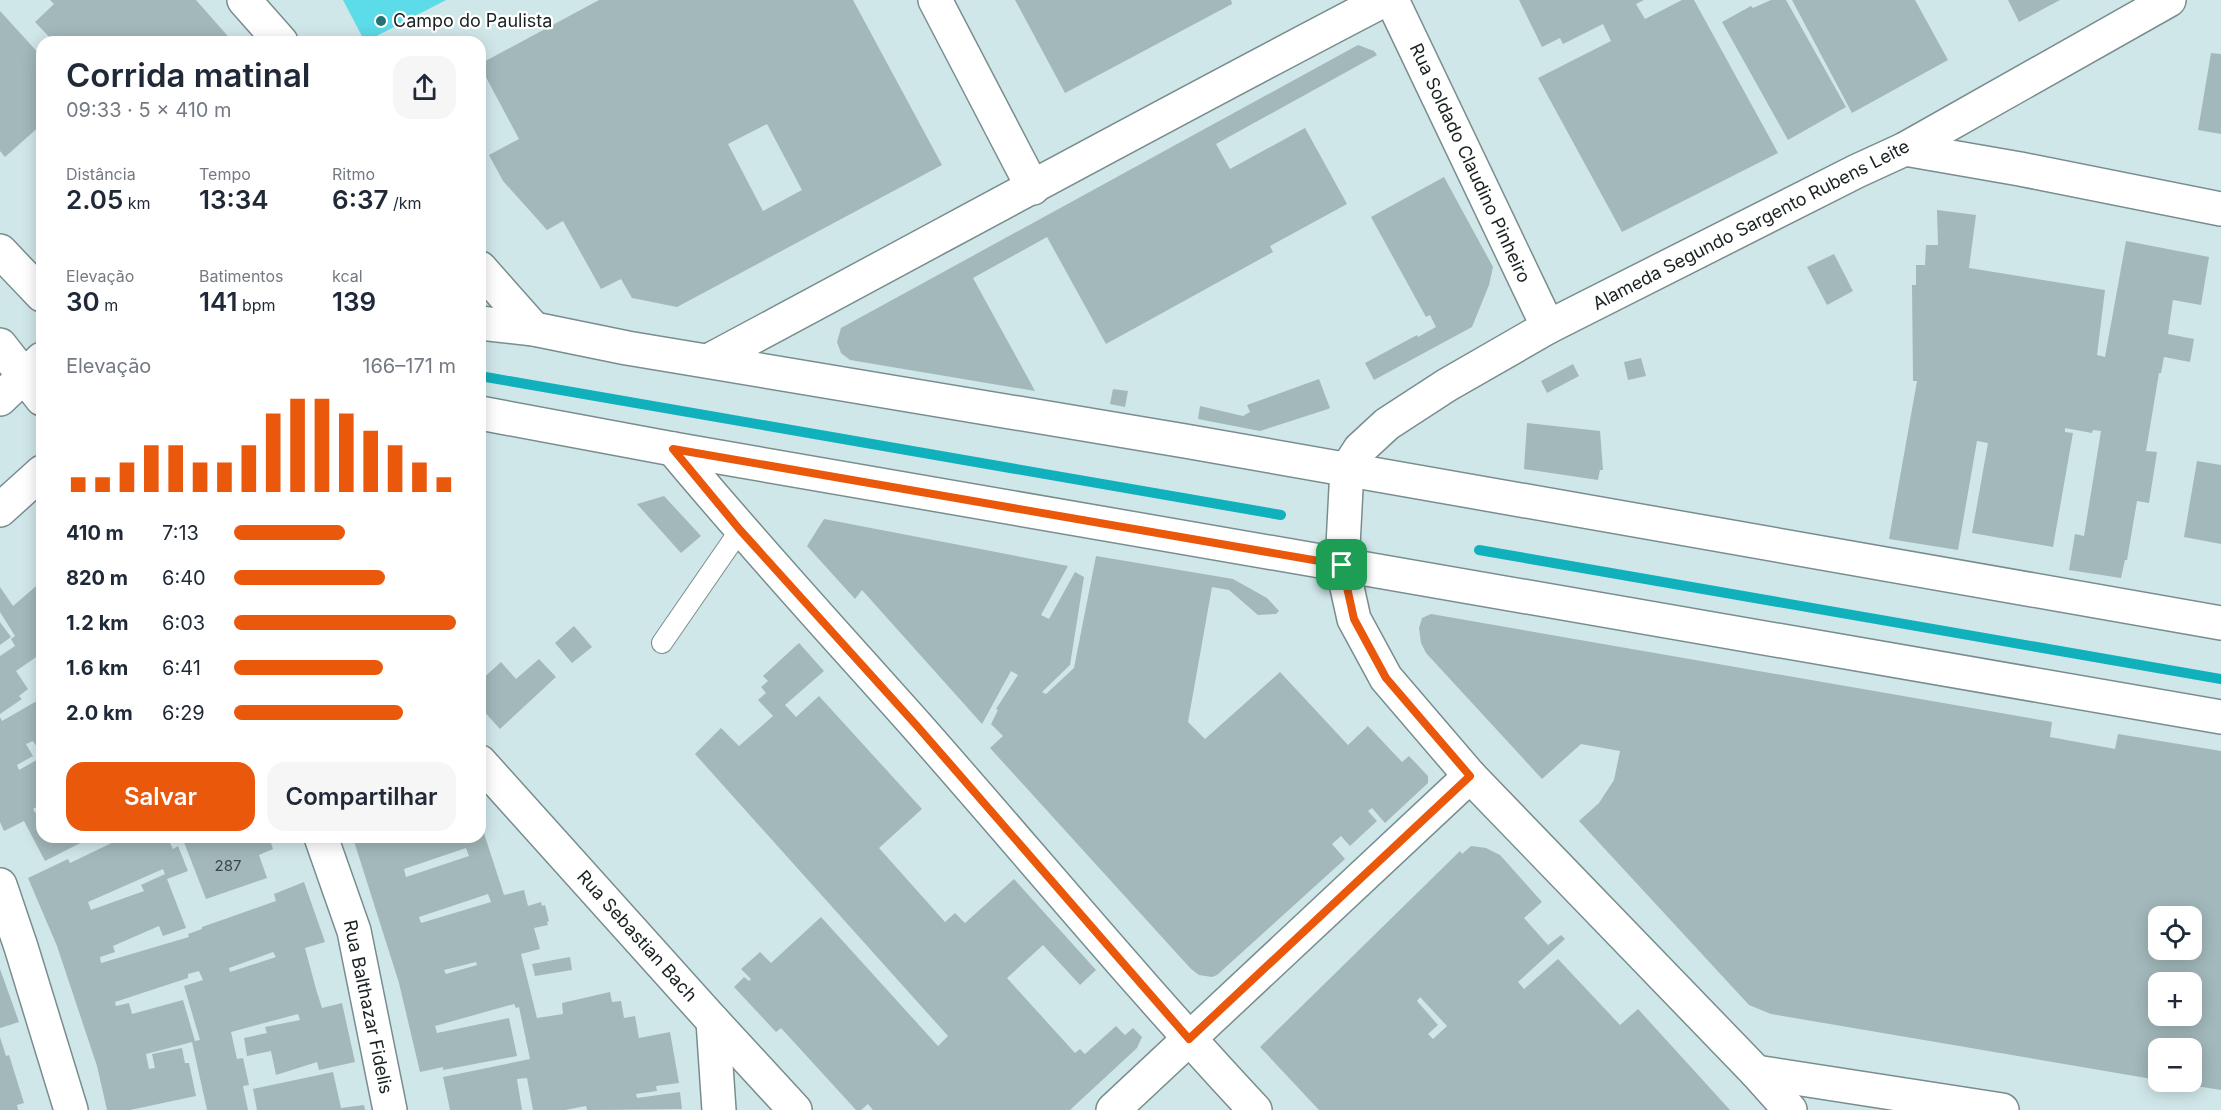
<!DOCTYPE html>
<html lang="pt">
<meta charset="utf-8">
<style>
body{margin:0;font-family:Inter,sans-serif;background:#f6f6f7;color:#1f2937;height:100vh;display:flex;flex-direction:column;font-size:22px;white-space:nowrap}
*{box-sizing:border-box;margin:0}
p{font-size:20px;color:#747a83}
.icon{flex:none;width:33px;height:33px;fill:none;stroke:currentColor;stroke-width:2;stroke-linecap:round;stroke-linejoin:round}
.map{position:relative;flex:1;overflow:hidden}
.side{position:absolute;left:36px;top:36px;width:450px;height:807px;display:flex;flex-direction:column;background:#fff;border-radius:18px;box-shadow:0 3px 15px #0003}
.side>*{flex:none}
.fabs{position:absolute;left:2148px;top:906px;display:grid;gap:12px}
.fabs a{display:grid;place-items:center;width:54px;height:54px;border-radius:12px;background:#fff;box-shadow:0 3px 15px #0003;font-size:30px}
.pin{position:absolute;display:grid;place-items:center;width:51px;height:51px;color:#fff;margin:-26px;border-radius:12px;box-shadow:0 3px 9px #0006}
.round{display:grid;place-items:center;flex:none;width:63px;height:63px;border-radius:18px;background:#f6f6f7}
.overview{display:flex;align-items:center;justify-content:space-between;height:102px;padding:0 30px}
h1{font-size:33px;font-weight:600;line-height:45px}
.figures{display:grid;grid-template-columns:repeat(3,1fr);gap:9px;height:102px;padding:6px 30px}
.figures div{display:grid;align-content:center}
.figures b{font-size:26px;font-weight:600}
.figures small{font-size:16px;font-weight:400}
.figures p{font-size:16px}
.chart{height:168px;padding:12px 30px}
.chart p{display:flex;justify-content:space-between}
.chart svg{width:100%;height:108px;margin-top:6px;stroke:#ea580c;stroke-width:6}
.cta{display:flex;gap:12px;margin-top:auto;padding:12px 30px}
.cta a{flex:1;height:69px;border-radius:18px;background:#ea580c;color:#fff;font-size:24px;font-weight:600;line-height:69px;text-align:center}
.cta a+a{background:#f6f6f7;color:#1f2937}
ul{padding:0 30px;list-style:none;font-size:20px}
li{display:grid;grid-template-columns:96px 72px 1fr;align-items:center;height:45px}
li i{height:15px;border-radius:8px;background:#ea580c}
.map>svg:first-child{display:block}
</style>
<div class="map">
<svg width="2221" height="1110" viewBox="0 0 2221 1110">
<rect width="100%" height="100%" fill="#d0e7e9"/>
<path fill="#5cdbe8" d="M343,0H446L365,42Z"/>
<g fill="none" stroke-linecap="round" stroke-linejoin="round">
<g stroke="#11b0bd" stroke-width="10">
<path d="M480,376L1281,515"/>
<path d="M1479,550L2221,679"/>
</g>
</g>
<g fill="#a2b8ba" fill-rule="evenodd">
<path d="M50,0H196L233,42H54L35,22L54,4Z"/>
<path d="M599,0H853L942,165L677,307L632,298L621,279L601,289L563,221L547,230L503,181L489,155L519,139L480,66V64ZM767,124L802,190L763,211L728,144Z"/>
<path d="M1015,0H1231L1232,4L1065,93Z"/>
<path d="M1519,0H1644L1636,4L1645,19L1682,0H1694L1778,153L1622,232L1538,78L1611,41L1603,24L1563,44L1560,38L1542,47Z"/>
<path d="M1771,0H1786L1846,107L1788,140L1722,22L1751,6L1753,8Z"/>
<path d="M1792,0H1915L1948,60L1852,113Z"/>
<path d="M2008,0H2060L2019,22Z"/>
<path d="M0,11L42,57V124L5,157L0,151Z"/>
<path d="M1358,45L1374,51L1377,55L1216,144L1230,169L1305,128L1347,204L1270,246L1273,252L1106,344L1047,237L973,278L1035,391L850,360L841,353L837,342L841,328Z"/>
<path d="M2211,53L2221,54V134L2198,130Z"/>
<path d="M1444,177L1493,267L1489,285L1472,327L1374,380L1365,363L1417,335L1418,337L1436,327L1430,315L1426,317L1371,217Z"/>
<path d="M1937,210L1976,215L1969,268L2105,290L2097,355L2105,357L2126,241L2209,257L2201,305L2173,300L2168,334L2194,339L2190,362L2164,357L2161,373H2159L2146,451L2157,452L2149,503L2137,501L2127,560H2125L2121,578L2069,570L2075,534L2084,536L2101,431L2093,430L2092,433L2065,428V432L2073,433L2053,547L1972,533L1988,443L1977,441L1958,550L1889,539L1917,381H1913L1912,285H1916V265H1925L1926,245H1938Z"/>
<path d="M1834,254L1853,291L1827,305L1807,267Z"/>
<path d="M1641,358L1646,376L1628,380L1624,362Z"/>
<path d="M1573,364L1579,376L1547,393L1541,381Z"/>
<path d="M1319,379L1330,408L1328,409L1260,431L1198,419L1200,406L1243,416L1250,412L1247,405Z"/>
<path d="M1113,389L1128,391L1125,407L1110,404Z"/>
<path d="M1527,423L1600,431L1603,470H1600L1598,480L1524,469Z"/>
<path d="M2197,461L2221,465V544L2184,537Z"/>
<path d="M664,496L701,536L681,553L637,504Z"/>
<path d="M824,519L1068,566L1041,615L1049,619L1075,572L1084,577L1070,665L1042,692L1046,694L1074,668L1096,556L1233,579L1267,598L1279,611L1276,614L1258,615L1229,590L1212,587L1188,722L1205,739L1280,672L1348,745L1368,726L1402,762L1409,756L1428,776V783L1385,823L1372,808L1368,811L1377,821L1350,846L1341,836L1332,844L1345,859L1217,975L1212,977L1199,975L1191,969L990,748L1003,736L991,724L998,710L996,709L1018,675L1011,671L982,724L862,590L855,599L807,546Z"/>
<path d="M42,581V653L16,671L28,689L19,696L22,699L0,714V656L15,646L11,639L15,636L0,612V587L13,606Z"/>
<path d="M1431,614L2052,722L2050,737L2115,749L2118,734L2221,751V1090L2177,1083L2192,1082V1048H2158V1080L1771,1014L1749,1005L1579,821L1599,803L1614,780L1620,751L1581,744L1542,779L1426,653L1421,643L1419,628L1422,618ZM2158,916H2192V950H2158ZM2158,982H2192V1016H2158Z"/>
<path d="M0,622L11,637L0,645Z"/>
<path d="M574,626L592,647L572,663L555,643Z"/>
<path d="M799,643L824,671L785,705L796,717L819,696L922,809L879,848L945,922L955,913L965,923L1014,879L1096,970L1080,985L1043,945L1007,978L1075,1053L1080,1049L1085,1054L1116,1026L1125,1035L1133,1028L1142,1037L1137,1048L1070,1110H873L868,1104L861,1110H856L781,1028L776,1032L734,987L744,977L749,981L751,979L741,969L760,952L771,963L821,917L938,1046L948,1036L695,754L721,728L739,746L773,716L758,700L766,693L761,687L768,681L763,676Z"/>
<path d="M539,659L556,677L500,729L480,707V681L501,662L516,679Z"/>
<path d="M42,698V751L40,752L33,741L26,744L33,756L17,765L19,770L42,757V804L33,809L36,814L42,811V837H92L45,861L24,821L4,831L0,822V717L2,721Z"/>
<path d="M481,824L504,895L524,890L528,906L541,902L542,906L545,905L549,921L547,922L548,925L534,928L540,949L521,954L537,1018L563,1014L562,1003L610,992L612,1002L621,1001L624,1018L635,1016L639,1038L670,1032L679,1083L656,1086L657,1091L636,1094L637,1098L680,1092L682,1109L587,1110L586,1106L565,1110H533L527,1078L517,1079L522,1110H450L443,1077L530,1059L519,1007L516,1008L514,1004L435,1026L437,1033L509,1018L517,1056L443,1070V1067L420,1072L399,983L353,838L480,837ZM466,848L469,856L406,877L404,869ZM488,894L491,902L421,923L419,917ZM476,962L477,965L446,974L444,970Z"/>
<path d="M124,837H167L173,849L178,846L188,871L167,879L186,928L163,936L159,926L113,946L115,952L100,957L101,963L189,937L188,934L202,929V927L276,901L274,894L304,882L325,942L305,948L316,989L322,1008L342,1003L355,1062L319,1070L317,1062L276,1075L271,1051L247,1056L244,1038L267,1033L265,1027L300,1020L298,1014L231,1032L237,1059L243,1058L249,1085L243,1086L248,1110H207L192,1042L146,1054L149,1069L155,1068L152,1054L182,1048L185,1063H189L196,1096L130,1110H107L97,1066L57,946L28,878L68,859L70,863ZM163,869L165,874L141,885L144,891L91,910L88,902ZM273,952L276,957L230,972L229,968ZM199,971L203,980L184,986L200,1040L195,1041L183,1000L132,1014L129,1003L116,1006L115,1002L188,978V974Z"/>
<path d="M182,837H269L273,849L259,855L267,878L206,899Z"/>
<path d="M1471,846L1486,848L1500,855L1542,902L1524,918L1548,945L1561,935L1565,939L1518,982L1524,989L1558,959L1620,1025L1638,1009L1730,1110H1319L1260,1047L1460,851L1462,854ZM1420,997L1447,1026L1433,1039L1428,1034L1438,1025L1417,1001Z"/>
<path d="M570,957L572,970L535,976L532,964Z"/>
<path d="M0,969L19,1022L0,1028Z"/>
<path d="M0,1037L6,1056L9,1055L24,1103L17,1105L18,1110H0Z"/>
<path d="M333,1072L341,1108L364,1105L365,1110H257L253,1089Z"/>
</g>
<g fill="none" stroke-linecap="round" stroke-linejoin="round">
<g stroke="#798d8f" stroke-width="22">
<path id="service" d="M662,643L740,530"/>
</g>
<g stroke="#798d8f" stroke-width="36">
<g id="minor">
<path d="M244,0L281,42"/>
<path d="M935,0L1033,188"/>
<path d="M1392,0L1548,327"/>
<path d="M1905,149L2020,169L2221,209"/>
<path d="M0,251L42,295"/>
<path d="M480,268L534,329"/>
<path d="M480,323L534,329L627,348L1185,441L2221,623"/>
<path d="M0,345L42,399"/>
<path d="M708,361C933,241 1157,118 1384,0"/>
<path d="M0,399L42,359"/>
<path d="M480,413L673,449L2221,717"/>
<path d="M673,449C751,543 834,633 916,725C1029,853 1138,985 1255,1110"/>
<path d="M0,510L42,472"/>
<path d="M480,762L713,1021L795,1110"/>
<path d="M321,837L354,931L390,1110"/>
<path d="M0,885L21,947L71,1110"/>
<path d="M713,1021L719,1110"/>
<path d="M1756,1072L2002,1110"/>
<path d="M1113,1110L1470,776"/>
<path d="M1790,1110L1756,1072L1470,776L1386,678L1354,619L1342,565L1347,469L1360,449L1387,424L1447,385L1548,327L1857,171L1905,149L2169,0"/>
</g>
</g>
<use href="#service" stroke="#fff" stroke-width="20"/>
<use href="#minor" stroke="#fff" stroke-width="33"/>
</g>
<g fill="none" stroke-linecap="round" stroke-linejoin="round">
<g stroke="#fff" stroke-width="12">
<path id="route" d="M673,449L1342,565L1354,619L1386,678L1470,776L1189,1039L917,726L740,530Z"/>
</g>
<use href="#route" stroke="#ea580c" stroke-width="8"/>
</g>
<circle fill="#267077" stroke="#fff" stroke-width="2" cx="381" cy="21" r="6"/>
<g text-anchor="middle" stroke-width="4.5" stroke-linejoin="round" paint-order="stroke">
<g font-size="15" fill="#3b4748">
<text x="228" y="871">287</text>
</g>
<g font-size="18" fill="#192122" stroke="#fff" text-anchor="start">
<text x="393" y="27">Campo do Paulista</text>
</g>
<g font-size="18" fill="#192122" stroke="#fff">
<text transform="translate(1470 163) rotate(65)" y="6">Rua Soldado Claudino Pinheiro</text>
<text transform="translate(1751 225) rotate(-27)" y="6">Alameda Segundo Sargento Rubens Leite</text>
<text transform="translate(637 936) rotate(48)" y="6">Rua Sebastian Bach</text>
<text transform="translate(368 1007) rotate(78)" y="6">Rua Balthazar Fidelis</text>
</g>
</g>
</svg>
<div class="fabs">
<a><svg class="icon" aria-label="locate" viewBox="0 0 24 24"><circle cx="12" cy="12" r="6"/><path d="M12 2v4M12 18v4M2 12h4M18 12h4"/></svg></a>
<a>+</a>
<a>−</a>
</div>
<div class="pin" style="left:1342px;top:565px;background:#1e9e55"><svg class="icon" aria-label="arrive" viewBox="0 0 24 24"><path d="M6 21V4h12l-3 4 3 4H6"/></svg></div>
<section class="side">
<div class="overview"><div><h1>Corrida matinal</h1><p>09:33 · 5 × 410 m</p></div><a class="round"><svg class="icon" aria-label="share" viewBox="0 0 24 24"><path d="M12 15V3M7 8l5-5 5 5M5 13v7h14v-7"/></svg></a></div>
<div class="figures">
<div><p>Distância</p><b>2.05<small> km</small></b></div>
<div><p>Tempo</p><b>13:34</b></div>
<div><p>Ritmo</p><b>6:37<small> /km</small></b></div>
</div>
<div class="figures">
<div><p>Elevação</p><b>30<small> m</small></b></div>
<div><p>Batimentos</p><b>141<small> bpm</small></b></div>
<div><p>kcal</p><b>139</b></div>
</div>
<div class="chart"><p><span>Elevação</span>166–171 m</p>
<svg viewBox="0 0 160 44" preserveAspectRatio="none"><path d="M5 44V38M15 44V38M25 44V32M35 44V25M45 44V25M55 44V32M65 44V32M75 44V25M85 44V12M95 44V6M105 44V6M115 44V12M125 44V19M135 44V25M145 44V32M155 44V38"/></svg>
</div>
<ul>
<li><b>410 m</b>7:13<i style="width:50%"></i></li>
<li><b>820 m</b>6:40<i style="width:68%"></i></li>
<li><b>1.2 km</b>6:03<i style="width:100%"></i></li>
<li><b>1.6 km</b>6:41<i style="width:67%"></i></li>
<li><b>2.0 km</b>6:29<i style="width:76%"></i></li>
</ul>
<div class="cta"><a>Salvar</a><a>Compartilhar</a></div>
</section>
</div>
